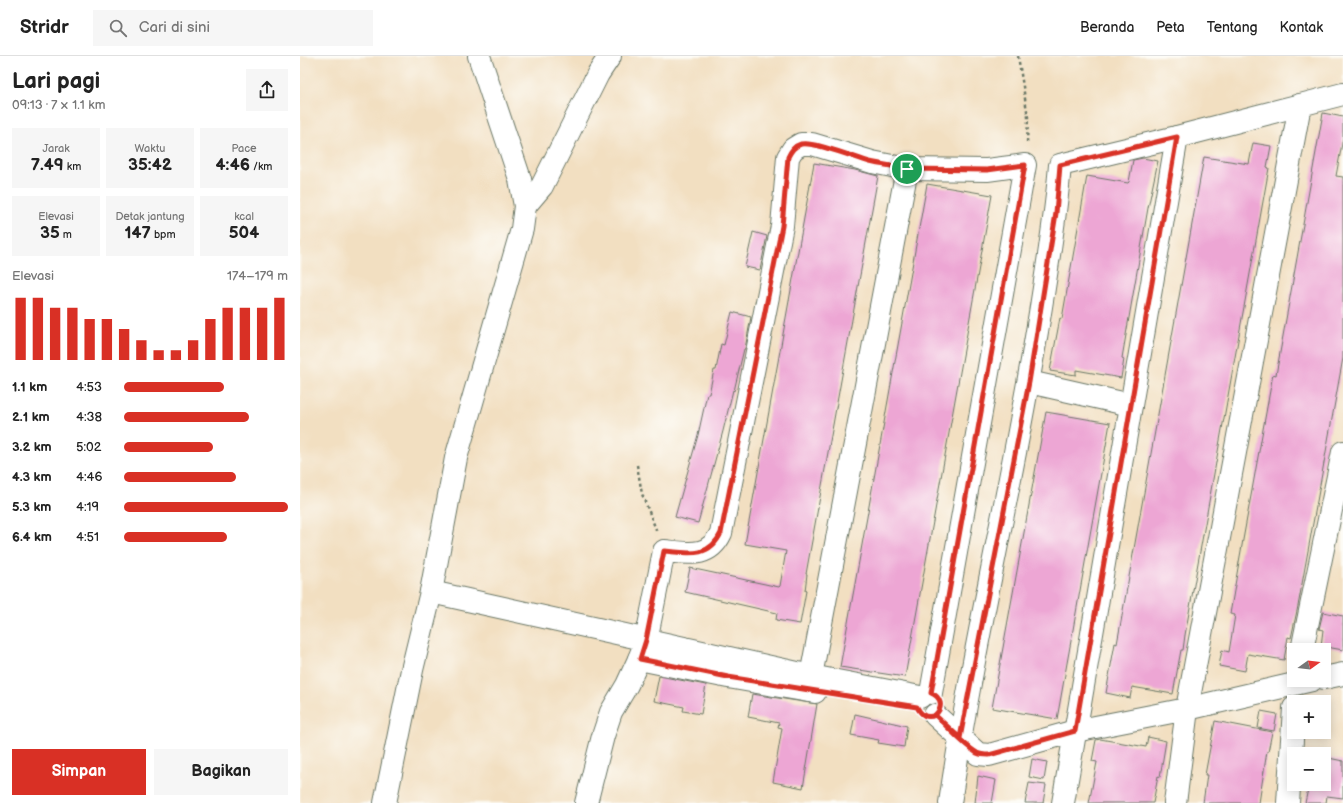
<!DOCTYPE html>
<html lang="id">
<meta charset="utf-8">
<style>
body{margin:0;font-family:"Balsamiq Sans",sans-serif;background:#f6f6f6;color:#222;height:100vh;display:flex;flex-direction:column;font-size:15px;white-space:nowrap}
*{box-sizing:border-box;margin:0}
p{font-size:13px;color:#767676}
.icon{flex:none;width:22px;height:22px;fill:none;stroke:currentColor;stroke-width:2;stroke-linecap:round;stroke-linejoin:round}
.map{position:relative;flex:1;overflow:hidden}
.side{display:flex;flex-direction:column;background:#fff;width:300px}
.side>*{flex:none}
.needle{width:26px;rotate:75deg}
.tools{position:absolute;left:987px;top:587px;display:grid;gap:8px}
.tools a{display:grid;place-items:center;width:44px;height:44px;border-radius:0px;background:#fff;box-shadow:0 2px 10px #0003;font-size:20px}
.pin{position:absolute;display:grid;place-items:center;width:34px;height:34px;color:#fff;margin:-17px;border:2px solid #fff;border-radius:50%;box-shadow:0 1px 4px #0007}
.round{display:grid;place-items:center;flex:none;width:42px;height:42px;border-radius:0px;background:#f6f6f6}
.headline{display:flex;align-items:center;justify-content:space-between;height:68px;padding:0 12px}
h1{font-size:22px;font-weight:700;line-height:30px}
.metrics{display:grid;grid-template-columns:repeat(3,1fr);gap:6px;height:68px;padding:4px 12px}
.metrics div{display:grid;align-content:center;border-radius:0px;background:#f6f6f6;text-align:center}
.metrics b{font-size:17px;font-weight:700}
.metrics small{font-size:11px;font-weight:400}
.metrics p{font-size:11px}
.chart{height:112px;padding:8px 12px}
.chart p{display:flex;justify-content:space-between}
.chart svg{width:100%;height:72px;margin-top:4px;stroke:#d93025;stroke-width:6}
.cta{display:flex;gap:8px;margin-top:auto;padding:8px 12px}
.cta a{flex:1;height:46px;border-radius:0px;background:#d93025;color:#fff;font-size:16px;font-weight:700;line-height:46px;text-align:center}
.cta a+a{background:#f6f6f6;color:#222}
ul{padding:0 12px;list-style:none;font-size:13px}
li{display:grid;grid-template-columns:64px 48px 1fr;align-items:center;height:30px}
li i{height:10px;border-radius:5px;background:#d93025}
header{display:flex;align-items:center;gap:24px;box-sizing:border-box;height:56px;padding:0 20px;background:#fff;border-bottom:1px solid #e0e0e0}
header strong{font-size:19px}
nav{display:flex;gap:22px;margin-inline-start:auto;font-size:14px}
.search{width:280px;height:36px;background:#f6f6f6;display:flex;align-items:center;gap:10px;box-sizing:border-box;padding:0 14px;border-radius:0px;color:#767676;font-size:15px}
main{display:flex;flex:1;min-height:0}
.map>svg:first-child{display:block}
</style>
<header>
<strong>Stridr</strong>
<div class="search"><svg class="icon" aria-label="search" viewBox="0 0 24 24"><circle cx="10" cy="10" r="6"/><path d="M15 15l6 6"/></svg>Cari di sini</div>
<nav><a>Beranda</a><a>Peta</a><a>Tentang</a><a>Kontak</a></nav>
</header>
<main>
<section class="side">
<div class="headline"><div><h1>Lari pagi</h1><p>09:13 · 7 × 1.1 km</p></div><a class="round"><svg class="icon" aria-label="share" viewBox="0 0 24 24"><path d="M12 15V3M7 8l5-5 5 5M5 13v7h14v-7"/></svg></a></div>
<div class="metrics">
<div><p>Jarak</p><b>7.49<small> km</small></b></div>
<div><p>Waktu</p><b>35:42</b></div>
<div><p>Pace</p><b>4:46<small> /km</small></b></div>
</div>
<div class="metrics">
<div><p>Elevasi</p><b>35<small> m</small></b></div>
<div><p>Detak jantung</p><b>147<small> bpm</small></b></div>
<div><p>kcal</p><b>504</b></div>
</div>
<div class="chart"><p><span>Elevasi</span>174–179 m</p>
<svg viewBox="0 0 160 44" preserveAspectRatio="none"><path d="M5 44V6M15 44V6M25 44V12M35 44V12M45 44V19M55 44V19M65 44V25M75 44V32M85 44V38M95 44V38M105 44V32M115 44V19M125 44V12M135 44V12M145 44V12M155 44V6"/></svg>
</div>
<ul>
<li><b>1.1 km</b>4:53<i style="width:61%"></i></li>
<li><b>2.1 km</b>4:38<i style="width:76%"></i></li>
<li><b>3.2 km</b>5:02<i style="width:54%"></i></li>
<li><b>4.3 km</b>4:46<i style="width:68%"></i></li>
<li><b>5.3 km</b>4:19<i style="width:100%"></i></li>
<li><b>6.4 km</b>4:51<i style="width:63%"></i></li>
</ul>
<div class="cta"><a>Simpan</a><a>Bagikan</a></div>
</section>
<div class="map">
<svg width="1043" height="747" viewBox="0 0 1043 747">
<rect width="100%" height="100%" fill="#fdfcf7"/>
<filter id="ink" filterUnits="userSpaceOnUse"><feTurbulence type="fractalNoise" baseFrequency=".025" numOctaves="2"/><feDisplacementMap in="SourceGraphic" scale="8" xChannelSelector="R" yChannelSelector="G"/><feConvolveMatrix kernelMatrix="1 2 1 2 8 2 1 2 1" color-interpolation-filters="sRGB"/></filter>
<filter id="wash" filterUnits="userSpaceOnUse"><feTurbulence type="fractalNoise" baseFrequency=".012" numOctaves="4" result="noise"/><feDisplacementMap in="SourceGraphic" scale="16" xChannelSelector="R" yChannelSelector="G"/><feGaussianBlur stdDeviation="0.9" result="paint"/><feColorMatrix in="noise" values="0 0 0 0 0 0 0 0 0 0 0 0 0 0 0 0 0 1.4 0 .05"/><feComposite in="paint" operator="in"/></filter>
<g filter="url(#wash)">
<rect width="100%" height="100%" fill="#f2dfc1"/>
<g id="blocks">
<g fill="#eda6d4">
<path d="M1023,57L1043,61V82L1036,120L1043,121V302L998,550L991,582L988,581L984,604L948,598L945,615L919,610L922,594L929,596L935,559L930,558L939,506L973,318L976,319Z"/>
<path d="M953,87L971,90L967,111L969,112L885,579L883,594H881L873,638L832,631L830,642L806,637L815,587L817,588L904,101L949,108Z"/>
<path d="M843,102L858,105L848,152L822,302L824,303L821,322L776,314V319L750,315L760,262L762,263L787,120L828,127L829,126L833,104Z"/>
<path d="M514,107L555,114L578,120L506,518H507L505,535H506L500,568L476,564L477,557L385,536L390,512L479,531L480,530L486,495L445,488Z"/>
<path d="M627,128L692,139L605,621L540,611Z"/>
<path d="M453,176L467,180L460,214L445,211Z"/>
<path d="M432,256L451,261L445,293H444L434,335L433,334L423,375L398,467L375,461L398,379L407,338H409L414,314H416L421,288L424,289Z"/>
<path d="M746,356L810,367L757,663L692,652Z"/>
<path d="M1023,556L1043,560V594L1021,590L1023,574L1019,573Z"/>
<path d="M359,620L406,629L401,658L383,655L384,651L354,645Z"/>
<path d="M452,638L517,648L503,732L473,726L482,672L478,671L479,667L448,661Z"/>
<path d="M961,655L977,658L974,675L958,672Z"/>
<path d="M555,658L607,670L604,691L578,687L579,684L551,679Z"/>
<path d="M915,665L972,676L968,696L967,695L959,747H903L907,719H905Z"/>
<path d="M848,681L866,685L860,721L858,720L853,747H789L797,706L792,705L796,684L800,683L846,691Z"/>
<path d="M1024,701L1043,705V742L1027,740L1026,747H1005L1009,728H1024Z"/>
<path d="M732,703L747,706L744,724L729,721Z"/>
<path d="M678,720L696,724L692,747H675Z"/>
<path d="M729,727L746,729L743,747H725Z"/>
</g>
</g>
</g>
<g filter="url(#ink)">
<use href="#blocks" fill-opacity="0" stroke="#697665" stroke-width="1"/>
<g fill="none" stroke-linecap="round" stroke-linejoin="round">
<g stroke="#697665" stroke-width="24">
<g id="minor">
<path d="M225,150L242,130L298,18L310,0"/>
<path d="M729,326L831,349"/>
<path d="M131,536L511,620L620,641"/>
<path d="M1002,594L1043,396"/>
<path d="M339,603L428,621L515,636"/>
<path d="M1024,622L1043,618"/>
<path d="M510,635L511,620L607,113"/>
<path d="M635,659L678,698L689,699L775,675L887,653L1012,624"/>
<path d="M85,747L112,614L131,536L156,402L222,173L225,150L220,123L179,0"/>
<path d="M286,747L303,680L311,656L327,629L339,603L346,585L364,495C387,497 409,503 421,477L482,170L488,101L493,93L501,88H512L572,106L607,113L687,114L725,109L631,637"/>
<path d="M650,747C674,583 714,421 740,257C748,207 756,159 760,109L877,81L1043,38"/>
<path d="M763,747L877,81"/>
<path d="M875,747L887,653L1000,49"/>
<path d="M988,747L994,652"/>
</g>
</g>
<g stroke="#697665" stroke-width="2.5" stroke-dasharray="3 3" stroke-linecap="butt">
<path d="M718,0L728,61L727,88"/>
<path d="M337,409L342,438L357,476"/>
</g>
<use href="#minor" stroke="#fff" stroke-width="22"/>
</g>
</g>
<g fill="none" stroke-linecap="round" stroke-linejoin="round" filter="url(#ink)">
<g stroke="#fff" stroke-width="8">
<path id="route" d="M607,113C595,110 582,109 570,106C556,102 514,85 501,88C494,90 491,95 488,101L482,170L421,477C409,503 387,497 364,495L346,584L340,603L428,621L617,651C621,659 627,663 635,659C648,671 662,688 677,697C681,699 685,699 689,699L775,675L877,81L760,109L756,157L729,326L660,682L635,659C644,651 641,641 631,637L725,109L687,114L607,113"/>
</g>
<use href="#route" stroke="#d93025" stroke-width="5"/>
</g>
</svg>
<div class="tools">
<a><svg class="needle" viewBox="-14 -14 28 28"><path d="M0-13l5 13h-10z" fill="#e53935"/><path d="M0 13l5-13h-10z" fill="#767676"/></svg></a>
<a>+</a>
<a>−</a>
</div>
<div class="pin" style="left:607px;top:113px;background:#1e9e55"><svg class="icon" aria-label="arrive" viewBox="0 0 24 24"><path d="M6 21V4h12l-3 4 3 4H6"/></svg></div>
</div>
</main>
